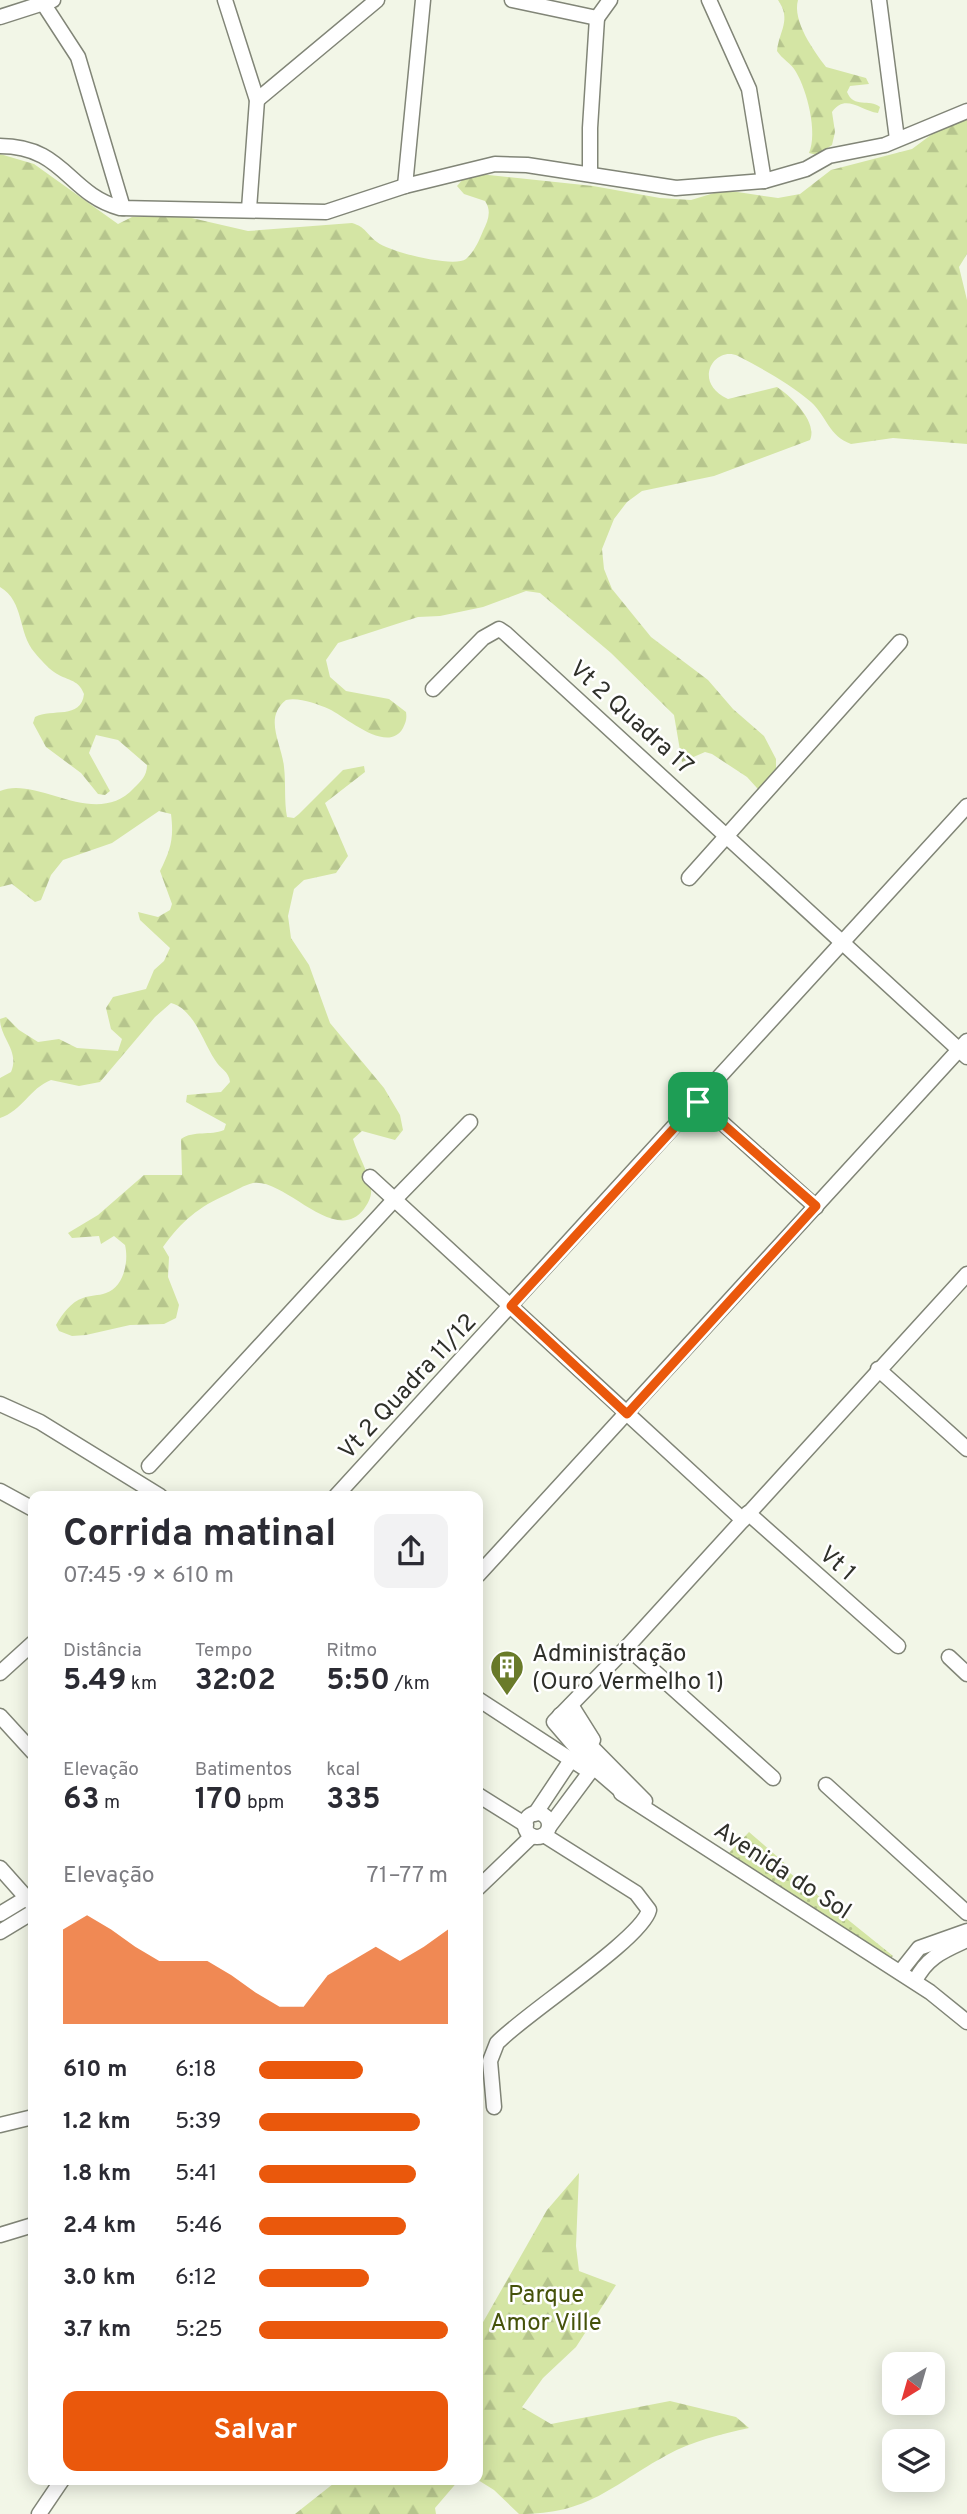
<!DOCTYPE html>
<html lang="pt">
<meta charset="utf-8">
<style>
body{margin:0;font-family:Overpass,sans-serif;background:#f2f2f3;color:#2b2b33;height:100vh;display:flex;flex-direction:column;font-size:26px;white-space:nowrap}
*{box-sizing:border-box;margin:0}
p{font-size:23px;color:#7c7c81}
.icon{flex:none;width:38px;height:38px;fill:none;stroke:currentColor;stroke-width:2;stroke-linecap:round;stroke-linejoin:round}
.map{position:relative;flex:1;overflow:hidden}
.panel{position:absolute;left:28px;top:1491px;width:455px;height:994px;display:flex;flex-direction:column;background:#fff;border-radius:14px;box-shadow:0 4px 18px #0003}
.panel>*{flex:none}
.needle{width:46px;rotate:217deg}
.tools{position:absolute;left:882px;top:2352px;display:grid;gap:14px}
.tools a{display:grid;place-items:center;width:63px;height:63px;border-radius:14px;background:#fff;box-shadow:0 4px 18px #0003;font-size:35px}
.pin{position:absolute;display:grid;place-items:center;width:60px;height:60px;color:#fff;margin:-30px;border-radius:14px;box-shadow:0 4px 10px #0006}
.round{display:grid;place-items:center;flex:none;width:74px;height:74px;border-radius:14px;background:#f2f2f3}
.summary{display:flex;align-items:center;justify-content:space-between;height:119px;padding:0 35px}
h1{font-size:38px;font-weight:700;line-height:52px}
.figures{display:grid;grid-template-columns:repeat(3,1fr);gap:10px;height:119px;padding:7px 35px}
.figures div{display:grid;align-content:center}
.figures b{font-size:30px;font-weight:700}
.figures small{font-size:19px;font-weight:400}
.figures p{font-size:19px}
.chart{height:196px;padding:14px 35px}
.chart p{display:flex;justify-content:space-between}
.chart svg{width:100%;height:126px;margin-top:7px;fill:#ea580c;opacity:.7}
.cta{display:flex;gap:14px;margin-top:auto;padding:14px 35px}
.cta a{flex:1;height:80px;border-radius:14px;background:#ea580c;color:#fff;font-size:28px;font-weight:700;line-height:80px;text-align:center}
ul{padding:0 35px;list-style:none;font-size:23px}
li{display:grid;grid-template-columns:112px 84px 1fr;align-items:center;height:52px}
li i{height:18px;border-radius:9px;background:#ea580c}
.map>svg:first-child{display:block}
</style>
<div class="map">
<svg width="967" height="2514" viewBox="0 0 967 2514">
<defs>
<pattern id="grass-dots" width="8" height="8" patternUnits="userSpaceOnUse" patternTransform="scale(1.75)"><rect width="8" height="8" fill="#d4e5a4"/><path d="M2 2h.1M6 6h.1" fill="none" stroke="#b6c58d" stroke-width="1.8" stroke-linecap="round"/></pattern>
<pattern id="forest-firs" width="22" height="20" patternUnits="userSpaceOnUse" patternTransform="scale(1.75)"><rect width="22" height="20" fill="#d4e5a4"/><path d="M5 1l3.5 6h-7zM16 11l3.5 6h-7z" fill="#b6c58d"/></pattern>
</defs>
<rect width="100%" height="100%" fill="#f2f6e7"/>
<path fill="url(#grass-dots)" d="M749,1832L788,1866L785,1869L893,1956L890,1959L727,1855Z"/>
<g fill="url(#forest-firs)">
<path d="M778,0H798C792,21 814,51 826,67L866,78L869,84L850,86L847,92C854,109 869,98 880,107L878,113C860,110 845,93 832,112L835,132L832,145L817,155L809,153C818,133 807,90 796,72C791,63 782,59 777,51C779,31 792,20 778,0Z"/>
<path d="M967,118V254L959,267L967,300V444L893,438L851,444C829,436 827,417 811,402C790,384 763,369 738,356C715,345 691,382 728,399L777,387C791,396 818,422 810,440L714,476L642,491L627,502L614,519L602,549L604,569L612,589L651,637L708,680L733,709L764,736L776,759V786L772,798H766L747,777L712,754L705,752L682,762L674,715L611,653L540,593L526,591L483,607L440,616L418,617L338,643L326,660L330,677L346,691L389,699L406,712C407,719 406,722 403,728C388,755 346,717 329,709C317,704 299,697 286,700C263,718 282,744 284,767C286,784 284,800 287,817L294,818L299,814L343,770L364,766L365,772L325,803L348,856L336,873L304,880L294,889L288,916L291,938L309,965L330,1023L384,1088L400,1115L403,1130L395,1140L362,1131L353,1139C358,1156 369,1172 371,1189C372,1197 368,1203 364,1209C335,1247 286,1178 253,1183C244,1185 235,1191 228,1194C198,1207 182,1221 163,1247L169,1257L168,1277L179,1305L176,1318L164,1324L130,1325L86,1335L72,1336L59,1331L56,1325C62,1314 71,1302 83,1298C90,1295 98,1296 106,1293C124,1287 129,1261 125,1245L114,1236L101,1244L99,1236L72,1238L68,1233L98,1215L144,1175H182L181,1139C194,1130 210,1136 224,1130L226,1124L186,1102L187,1095L221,1092L230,1082C229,1071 220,1069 215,1060C203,1042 194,1009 171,1003L155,1017L100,1082L79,1086L51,1080C30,1088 22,1111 0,1118V1078L11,1072C20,1051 0,1038 0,1019L6,1017L19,1030L38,1042L59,1039L77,1048L118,1051L122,1039L111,1029L106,1008L113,997L146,989L154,970L164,961L170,948L140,920L138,912L158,917L170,910L172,904L160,871C171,849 174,838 171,814L159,811L112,843L63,860L51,875L41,900L35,902L12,884L0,887V791C37,775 95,830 134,788C141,781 147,776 147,765L118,740L96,735L89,753L110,791L105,795L98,794L81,773L46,747L33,723L35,717C52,708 81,720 84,694C78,678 66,681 54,672C48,668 40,659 35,653C17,632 25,602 0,587V154L34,164L118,224L132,217L183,216L248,231L352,223C366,227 366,234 377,242C389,252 454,268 466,259C474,252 479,241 483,231C488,221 492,211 485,201L464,194L457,186L464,178L479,174L593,186L660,198L691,200L724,190L778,198L800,194L831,170L912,149L943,126Z"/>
<path d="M579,2173L576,2246L579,2271L616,2285L576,2347L543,2378L522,2407L551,2424L670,2401L736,2417L749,2428C722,2434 692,2441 667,2455C610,2486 590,2514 519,2514L494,2490L478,2480V2331L547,2210Z"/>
<path d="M338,2480H459L435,2508L436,2514H295Z"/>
</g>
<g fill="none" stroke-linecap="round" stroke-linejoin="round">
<g stroke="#818577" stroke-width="17">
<g id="minor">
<path d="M41,0L78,57L123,208"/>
<path d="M225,0L257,100L249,209"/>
<path d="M512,0L597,18"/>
<path d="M709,0L749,89L764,181"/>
<path d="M879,0L897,139"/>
<path d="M0,17L53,0"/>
<path d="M597,18L610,0"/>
<path d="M257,100L377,0"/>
<path d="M0,146C64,146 68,194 120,208L326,212L405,186L495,164L527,165L676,188L764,181L806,169L829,156L885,145L967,111"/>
<path d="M590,174V128L597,18"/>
<path d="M405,186L423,0"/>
<path d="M433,689L483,638L499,629L505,633L967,1057"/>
<path d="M689,878L900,642"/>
<path d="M699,1102L816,1207"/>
<path d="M370,1177L743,1520"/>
<path d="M878,1369L967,1449"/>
<path d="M0,1404L40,1422L160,1496"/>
<path d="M149,1466L393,1201L470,1122"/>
<path d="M0,1491L33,1509"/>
<path d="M336,1496L967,806"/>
<path d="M748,1513L898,1646"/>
<path d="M478,1575L967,1041"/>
<path d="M627,1647L773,1778"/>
<path d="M949,1657L967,1674"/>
<path d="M0,1673L33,1643"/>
<path d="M478,1699L590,1772"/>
<path d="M571,1705L593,1740"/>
<path d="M560,1715L645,1801"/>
<path d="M0,1716L33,1752"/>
<path d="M826,1785L967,1913"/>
<path d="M621,1793L930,1992L967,2022"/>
<path d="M478,1795L526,1825"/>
<path d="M627,1796L591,1765L554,1722L627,1647L967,1274"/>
<circle cx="537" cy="1825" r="12"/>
<path d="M535,1814L571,1760"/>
<path d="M549,1827L590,1772"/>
<path d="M0,1868L33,1905"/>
<path d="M478,1888L532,1836"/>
<path d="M0,1914L33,1894"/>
<path d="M0,1932L33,1912"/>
<path d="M900,1972L919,1948L967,1931"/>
<path d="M915,1981C927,1957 943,1951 967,1940"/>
<path d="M494,2107L490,2061L497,2043C523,2015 642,1939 649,1910L636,1893L544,1835"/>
<path d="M0,2125L33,2117"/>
<path d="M0,2235L33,2225"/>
<path d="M39,2514L62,2480"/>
</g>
</g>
<use href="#minor" stroke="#fff" stroke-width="14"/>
</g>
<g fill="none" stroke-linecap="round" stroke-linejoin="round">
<g stroke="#fff" stroke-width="14">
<path id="route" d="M698,1102L816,1206L627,1414L511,1306Z"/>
</g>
<use href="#route" stroke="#ea580c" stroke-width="9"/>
</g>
<defs>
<g id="building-pin" transform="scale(1.75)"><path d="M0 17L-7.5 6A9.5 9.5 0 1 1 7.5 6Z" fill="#6a7b2a" stroke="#fff"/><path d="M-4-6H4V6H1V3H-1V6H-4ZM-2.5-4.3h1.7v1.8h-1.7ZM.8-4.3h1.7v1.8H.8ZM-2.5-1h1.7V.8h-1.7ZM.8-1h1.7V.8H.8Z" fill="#fff"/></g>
</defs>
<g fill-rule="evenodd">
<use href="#building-pin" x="507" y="1667"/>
</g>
<g text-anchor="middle" stroke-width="5" stroke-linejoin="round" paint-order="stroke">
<g font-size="24" fill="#2f302a" stroke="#fff">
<text transform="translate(632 717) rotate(42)" y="8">Vt 2 Quadra 17</text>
<text transform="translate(407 1386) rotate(-47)" y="8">Vt 2 Quadra 11/12</text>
<text transform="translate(838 1563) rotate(41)" y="8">Vt 1</text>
<text transform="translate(783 1870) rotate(33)" y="8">Avenida do Sol</text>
</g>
<g font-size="24" fill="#2f302a" stroke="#fff" text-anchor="start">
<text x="532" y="1661">Administração<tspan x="532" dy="28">(Ouro Vermelho 1)</tspan></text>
</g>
<g font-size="24" fill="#45520a" stroke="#fff">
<text x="546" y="2302">Parque<tspan x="546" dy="28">Amor Ville</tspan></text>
</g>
</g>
</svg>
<div class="tools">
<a><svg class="needle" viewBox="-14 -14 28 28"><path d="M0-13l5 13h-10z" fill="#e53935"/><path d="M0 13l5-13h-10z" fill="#7c7c81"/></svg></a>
<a><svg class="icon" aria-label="layers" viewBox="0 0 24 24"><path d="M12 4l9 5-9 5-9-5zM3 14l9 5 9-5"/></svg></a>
</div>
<div class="pin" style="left:698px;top:1102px;background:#1e9e55"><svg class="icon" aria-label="arrive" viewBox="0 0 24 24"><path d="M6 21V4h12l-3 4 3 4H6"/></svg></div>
<section class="panel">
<div class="summary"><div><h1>Corrida matinal</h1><p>07:45 · 9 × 610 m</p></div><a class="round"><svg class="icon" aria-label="share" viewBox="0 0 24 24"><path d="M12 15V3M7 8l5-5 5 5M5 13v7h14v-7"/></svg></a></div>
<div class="figures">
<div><p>Distância</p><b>5.49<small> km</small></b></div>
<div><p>Tempo</p><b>32:02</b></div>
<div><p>Ritmo</p><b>5:50<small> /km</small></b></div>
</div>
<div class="figures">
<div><p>Elevação</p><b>63<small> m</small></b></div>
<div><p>Batimentos</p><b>170<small> bpm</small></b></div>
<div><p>kcal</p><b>335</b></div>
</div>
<div class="chart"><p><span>Elevação</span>71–77 m</p>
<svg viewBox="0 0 160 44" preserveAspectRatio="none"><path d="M0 44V11L10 6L20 11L30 17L40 22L50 22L60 22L70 27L80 33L90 38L100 38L110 27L120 22L130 17L140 22L150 17L160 11V44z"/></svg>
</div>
<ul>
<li><b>610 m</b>6:18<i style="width:55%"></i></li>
<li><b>1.2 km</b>5:39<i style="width:85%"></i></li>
<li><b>1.8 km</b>5:41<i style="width:83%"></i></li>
<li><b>2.4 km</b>5:46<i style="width:78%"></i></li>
<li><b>3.0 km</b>6:12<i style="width:58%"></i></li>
<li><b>3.7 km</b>5:25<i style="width:100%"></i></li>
</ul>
<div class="cta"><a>Salvar</a></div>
</section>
</div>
